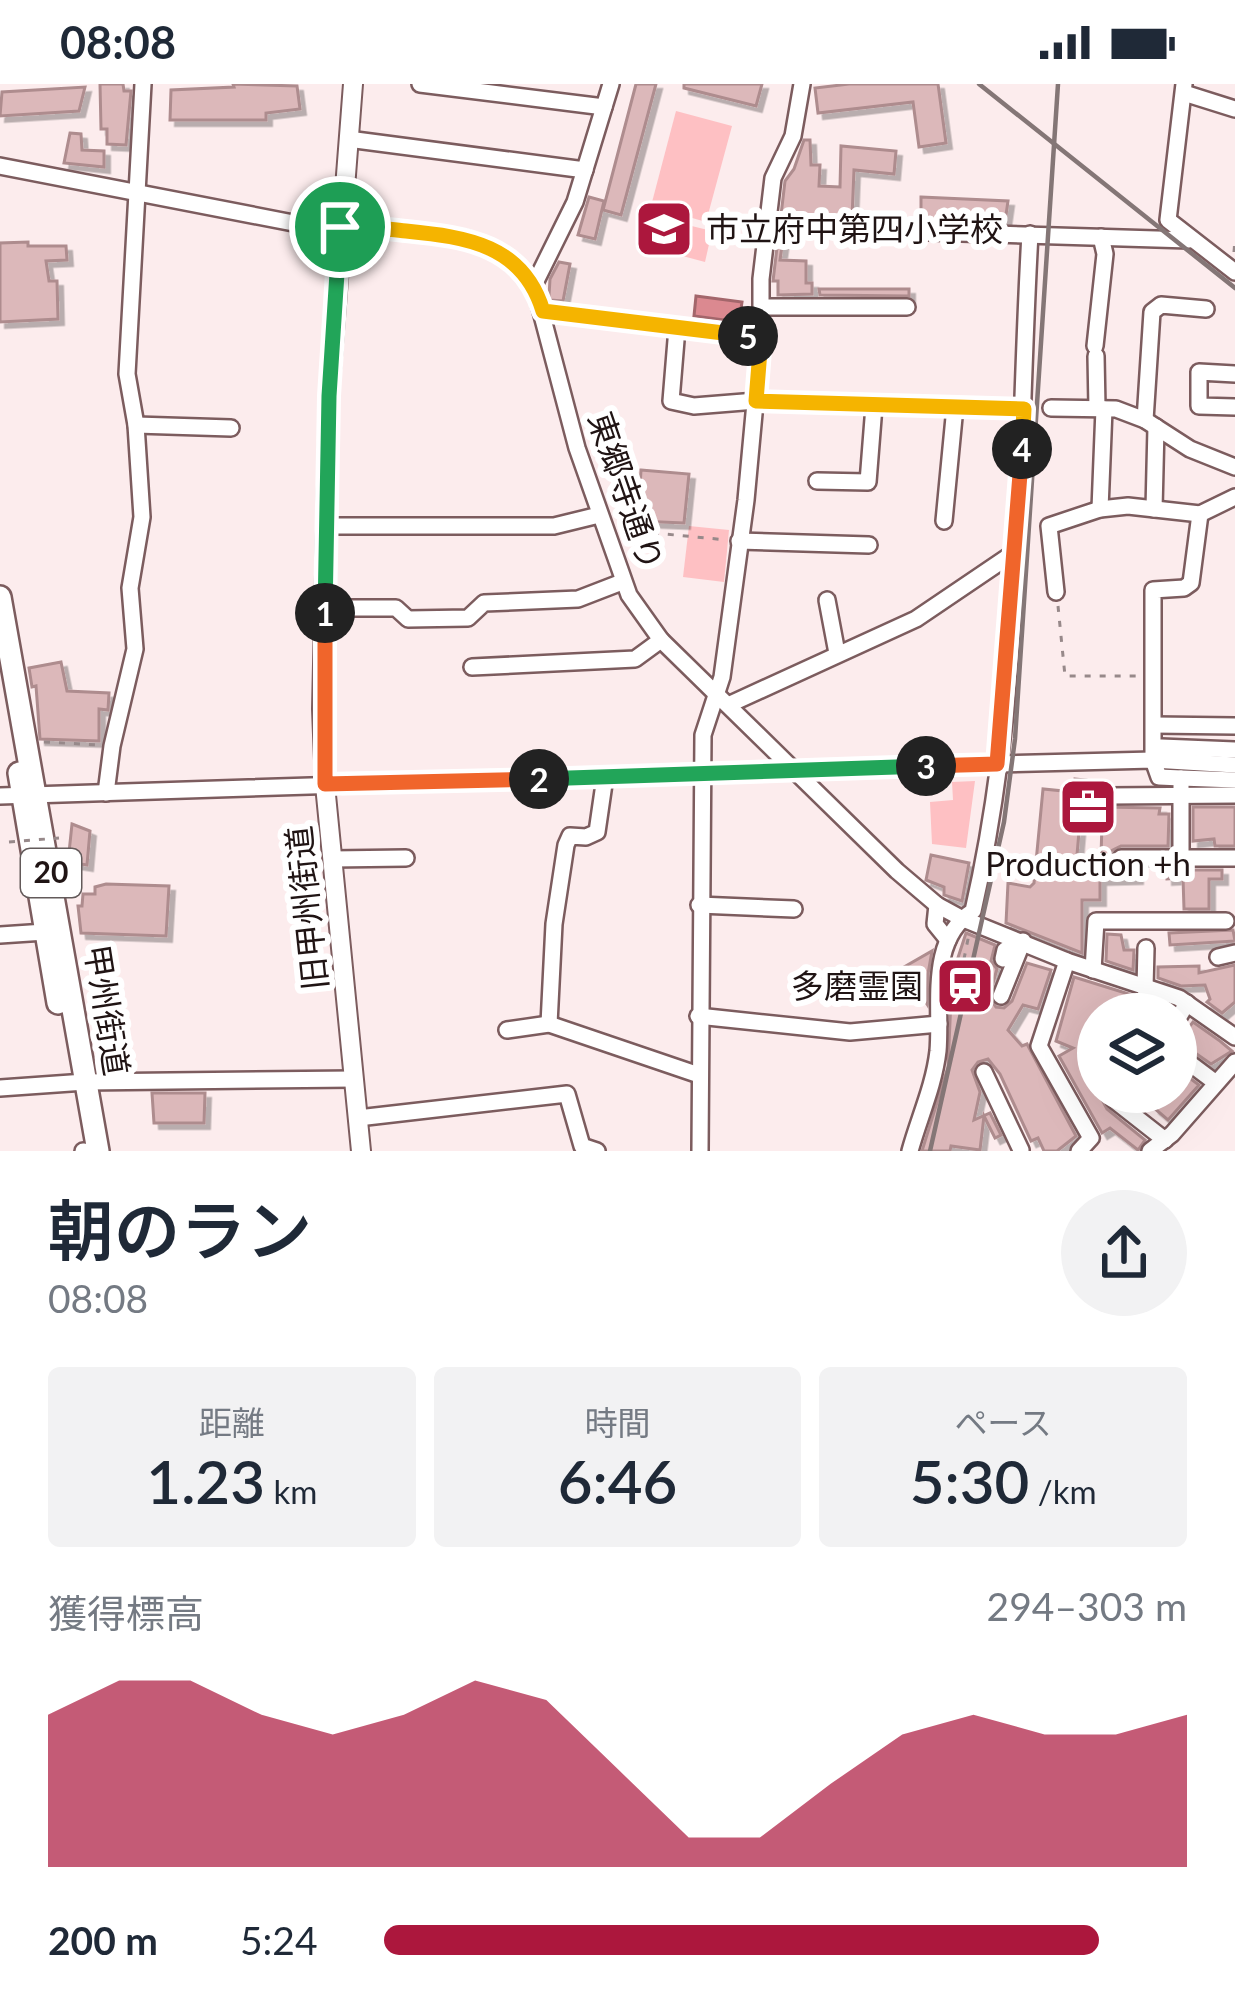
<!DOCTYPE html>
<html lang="ja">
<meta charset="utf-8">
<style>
body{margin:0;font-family:Lato,"Noto Sans JP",sans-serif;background:#f2f2f3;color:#1f2937;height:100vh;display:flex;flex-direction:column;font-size:45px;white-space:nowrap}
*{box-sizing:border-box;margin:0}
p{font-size:39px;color:#747a83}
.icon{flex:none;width:66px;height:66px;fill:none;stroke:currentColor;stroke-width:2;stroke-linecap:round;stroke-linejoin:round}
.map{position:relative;height:1067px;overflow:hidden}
.sheet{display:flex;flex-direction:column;background:#fff;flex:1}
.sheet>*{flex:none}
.tools{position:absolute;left:1077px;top:909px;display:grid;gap:24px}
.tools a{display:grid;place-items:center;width:120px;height:120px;border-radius:50%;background:#fff;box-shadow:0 12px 48px #0002;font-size:60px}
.pin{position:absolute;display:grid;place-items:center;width:102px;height:102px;color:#fff;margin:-51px;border:6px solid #fff;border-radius:50%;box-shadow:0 3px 12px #0007}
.km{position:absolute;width:60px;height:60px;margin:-30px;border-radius:50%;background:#222;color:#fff;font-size:33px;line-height:60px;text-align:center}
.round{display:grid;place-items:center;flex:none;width:126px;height:126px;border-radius:63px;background:#f2f2f3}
.headline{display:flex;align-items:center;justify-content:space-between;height:204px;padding:0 48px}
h1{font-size:66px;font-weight:600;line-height:90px}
.figures{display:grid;grid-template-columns:repeat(3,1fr);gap:18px;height:204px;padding:12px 48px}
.figures div{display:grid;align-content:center;border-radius:12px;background:#f2f2f3;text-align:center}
.figures b{font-size:60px;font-weight:600}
.figures small{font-size:33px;font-weight:400}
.figures p{font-size:33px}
.chart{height:336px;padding:24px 48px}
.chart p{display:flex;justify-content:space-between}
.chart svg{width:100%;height:216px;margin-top:12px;fill:#ac173d;opacity:.7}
ul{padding:0 48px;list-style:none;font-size:39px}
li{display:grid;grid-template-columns:192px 144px 1fr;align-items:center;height:90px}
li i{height:30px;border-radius:15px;background:#ac173d}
.status{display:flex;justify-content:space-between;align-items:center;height:84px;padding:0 60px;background:#fff;direction:ltr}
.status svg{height:33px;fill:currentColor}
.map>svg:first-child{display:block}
</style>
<div class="status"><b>08:08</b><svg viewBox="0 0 49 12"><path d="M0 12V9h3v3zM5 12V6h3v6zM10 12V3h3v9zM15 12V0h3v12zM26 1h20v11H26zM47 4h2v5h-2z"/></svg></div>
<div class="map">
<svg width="1235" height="1067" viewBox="0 0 1235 1067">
<defs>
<filter id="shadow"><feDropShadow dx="5.5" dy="5.5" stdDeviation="0" flood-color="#0004"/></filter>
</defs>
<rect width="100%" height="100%" fill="#fceced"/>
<g fill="#fec0c3">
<path d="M676,27L732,42L706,138L651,122Z"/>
<path d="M655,133L712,147L705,178L649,163Z"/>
<path d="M689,442L729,446L724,498L683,493Z"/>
<path d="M975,697L966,764L932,760L930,718L953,716L952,698Z"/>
</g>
<path fill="#db8990" stroke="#a3666b" stroke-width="3" d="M696,212L742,218L739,238L694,232Z"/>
<g fill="#dcb8ba" stroke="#ae8c8e" stroke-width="3" fill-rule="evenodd" filter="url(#shadow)">
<path d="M100,0H123L124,7H131L126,61L107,60V45H101Z"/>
<path d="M233,0L297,2L300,25L266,29V36H170L171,6L234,3Z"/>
<path d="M636,0H656L621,131L603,126Z"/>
<path d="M684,0H762L756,22L684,4Z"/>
<path d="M849,0H938L946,59L919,63L913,18L818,29L815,4Z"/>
<path d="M85,3L79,27L0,32L2,8Z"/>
<path d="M70,49L81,50L82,66L104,67V83L64,79Z"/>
<path d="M804,56H810L811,81H820L819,102L840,103L841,62L896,67L894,90L854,86L852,134L781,131L785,97L794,85Z"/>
<path d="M589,113L604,117L595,155L578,151Z"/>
<path d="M921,113L1008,117L1005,138L921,136Z"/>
<path d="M778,155H783L780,176L806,177V199H812V210L778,211V197H773Z"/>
<path d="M28,158V162H66L67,176L46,177L49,197H57L58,235L0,238V159Z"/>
<path d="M559,178L570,180L563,217L550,216L549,212L550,195Z"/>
<path d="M819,205H909V212L820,211Z"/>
<path d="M641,386L689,390L684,439L638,437Z"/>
<path d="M61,578L67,607L109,609L108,626L99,625V657L40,655L36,602L32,603L29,584Z"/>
<path d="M1075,695L1086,696L1085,709L1096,710L1102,723L1160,724L1159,730H1169L1168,762H1121L1111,767V781L1120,786H1137V794L1100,795V816H1082V869L1006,839L1008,799L1030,803L1034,799L1043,705L1074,708ZM1080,736L1102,738L1101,773L1077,771Z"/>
<path d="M1193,723H1235V762H1215L1214,755L1193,757Z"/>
<path d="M72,740L90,747L87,781L68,778Z"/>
<path d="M931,771L969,779L962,817L944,811V803L926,796Z"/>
<path d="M1167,786H1222V795H1209V825H1184L1183,794L1167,795Z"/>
<path d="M106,800L169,802L166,852L81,849L78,822H82L83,810H95V803Z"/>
<path d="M1233,846L1235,857L1170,861L1169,849Z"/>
<path d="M966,849L995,861L991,877L997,885L989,913L996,923L1004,924L1012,917L1027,879L1051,886L1038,925L1023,921L1008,946L1022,962L1027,960L1076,1052L1057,1067H1044L1038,1054L1031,1057L1000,990L988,975L978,978L972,986L980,1008L974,1036L990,1029L1001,1051L995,1054L984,1032L980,1066L951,1062L950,1067H922L948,983L952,892Z"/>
<path d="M1107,850L1121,851L1124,866H1134L1133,886L1106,877Z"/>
<path d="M932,867L928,890L927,920L904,883Z"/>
<path d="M1235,881V918L1222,929L1207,918L1210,915L1205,901L1181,902L1158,894V883L1199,882V889Z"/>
<path d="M1074,893L1132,911L1125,930H1098V1008H1102L1100,1012L1107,1025L1145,1056L1138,1066L1110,1044L1102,1049L1059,972L1073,964L1056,957Z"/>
<path d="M1193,938L1220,957L1232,967L1211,980L1178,957Z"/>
<path d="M1179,986L1199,1001L1168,1036L1154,1024L1166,1008H1176Z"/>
<path d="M152,1009H205L204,1039H154Z"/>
</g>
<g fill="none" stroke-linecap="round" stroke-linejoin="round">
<g stroke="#7c5c5e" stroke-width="20">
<g id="minor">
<path d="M420,0L604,23"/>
<path d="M1184,0L1168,136L1235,188"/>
<path d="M1184,9L1235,25"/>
<path d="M348,55L585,86"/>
<path d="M0,82L319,144L351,142L467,155L499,168L534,201L577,364L629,511L661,556L897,787L937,821L961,834L1067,877L1179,914L1235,953"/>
<path d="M767,143L1189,156"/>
<path d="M534,201L575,118L611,0"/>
<path d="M762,223H907"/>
<path d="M543,227L761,254"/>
<path d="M677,244L671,317L694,322L756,317L1024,325"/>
<path d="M1095,262L1105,170L1101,153"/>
<path d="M1096,272L1097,324"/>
<path d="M1235,290L1199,288V322L1235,323"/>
<path d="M1051,324L1116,325L1145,336L1190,365L1235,383"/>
<path d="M1145,336L1152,228L1161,221L1206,225"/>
<path d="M136,341L231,344"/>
<path d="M817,397L868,398L874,322"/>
<path d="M1100,425L1104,325"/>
<path d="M1154,425L1156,343"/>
<path d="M944,437L955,323"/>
<path d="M328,442H554L599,431"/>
<path d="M739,457L869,461"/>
<path d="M1056,508L1049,442L1100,425L1128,422L1200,430L1235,413"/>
<path d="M827,516L837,569"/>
<path d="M325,524H396L408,535L468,534L484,519L578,515L622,498"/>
<path d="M472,583L635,575L661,556"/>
<path d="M728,621L916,535L1015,468"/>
<path d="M1154,641L1235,642"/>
<path d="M1155,673L1161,663L1235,666"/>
<path d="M1181,694L1235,696"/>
<path d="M106,709L112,662L135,565L130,504L142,433L136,341L127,290L143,0"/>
<path d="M0,712L997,680L1153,676L1235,681"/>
<path d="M1107,712L1235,711"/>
<path d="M1121,774H1235"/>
<path d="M1181,774V694L1159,693L1153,676V506L1184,504L1191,499L1200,430"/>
<path d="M332,775L406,774"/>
<path d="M699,821L794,825"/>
<path d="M937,821L935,840L948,856"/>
<path d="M0,851L45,848"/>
<path d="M1218,873L1235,869"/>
<path d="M1003,875L1005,866L1008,867"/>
<path d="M1067,877L1039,962L1091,1054L1079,1067"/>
<path d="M1093,886L1096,837H1226"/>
<path d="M1145,904L1146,864"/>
<path d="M1001,912L1023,857"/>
<path d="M1137,930L1148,905"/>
<path d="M698,932L850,948L939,940"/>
<path d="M1176,938L1187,919"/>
<path d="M549,940L554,840L566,761L570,752L586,753L597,748L605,693"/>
<path d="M507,946L549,940L699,991"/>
<path d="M1176,969L1216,999"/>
<path d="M984,988L1021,1066"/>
<path d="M0,1004L85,998L354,995"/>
<path d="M1114,1016L1165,1056"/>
<path d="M358,1034L567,1010L582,1062L597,1067"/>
<path d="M83,1067H84"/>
<path d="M700,1067L703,651L722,593L746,416L761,254V195L773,94L793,52L802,0"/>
<path d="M910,1067C919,1034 934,1002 938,967C942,921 927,856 973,827C1024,606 1017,374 1030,150"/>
<path d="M1150,1067L1172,1050L1235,978"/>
</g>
</g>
<g stroke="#7c5c5e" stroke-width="22">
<path id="major" d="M353,0L329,312L322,625L325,701L361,1067"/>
</g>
<g stroke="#7c5c5e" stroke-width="26">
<g id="highway">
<path d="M0,513L98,1067"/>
<path d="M19,689L58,919"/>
</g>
</g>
<g stroke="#97898a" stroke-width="3" stroke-dasharray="6 9" stroke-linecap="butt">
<path d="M1234,168L1235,155"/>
<path d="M623,446L727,456"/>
<path d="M1058,522L1065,592H1141"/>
<path d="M44,658L100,661"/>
<path d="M961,890L969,850"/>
<path d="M970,912L974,892"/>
</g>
<use href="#minor" stroke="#fff" stroke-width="15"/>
<use href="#major" stroke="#fff" stroke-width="18"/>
<use href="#highway" stroke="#fff" stroke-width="21"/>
<g stroke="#847676" stroke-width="4.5">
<path d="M979,0L1235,204"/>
<path d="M930,1067L1004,738L1015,655L1058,0"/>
</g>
<g stroke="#97898a" stroke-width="3" stroke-dasharray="6 9" stroke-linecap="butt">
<path d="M9,758L59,754"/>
<path d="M961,890L989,894"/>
</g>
</g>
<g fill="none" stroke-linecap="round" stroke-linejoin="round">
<g stroke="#fff" stroke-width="24">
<path id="split-1" d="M325,529L329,312L340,143"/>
</g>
<g stroke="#fff" stroke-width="24">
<path id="split-2" d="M325,529V700L539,695"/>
</g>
<g stroke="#fff" stroke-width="24">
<path id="split-3" d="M539,695L926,682"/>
</g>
<g stroke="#fff" stroke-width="24">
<path id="split-4" d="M926,682L997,680L1022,365"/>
</g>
<g stroke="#fff" stroke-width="24">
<path id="split-5" d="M748,252L761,254L756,317L1024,325L1022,365"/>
</g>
<g stroke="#fff" stroke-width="24">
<path id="split-6" d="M340,143C362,141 384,145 406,147C467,153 523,161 543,227L748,252"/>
</g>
<use href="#split-1" stroke="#22a559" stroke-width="15"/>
<use href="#split-2" stroke="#f0652b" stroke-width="15"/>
<use href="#split-3" stroke="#22a559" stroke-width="15"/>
<use href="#split-4" stroke="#f0652b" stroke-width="15"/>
<use href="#split-5" stroke="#f5b400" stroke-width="15"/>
<use href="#split-6" stroke="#f5b400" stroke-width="15"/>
</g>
<defs>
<g id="school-square" transform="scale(3)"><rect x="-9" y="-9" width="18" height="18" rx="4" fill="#ac173d" stroke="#fff"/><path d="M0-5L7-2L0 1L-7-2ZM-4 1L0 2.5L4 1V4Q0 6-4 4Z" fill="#fff"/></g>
<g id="office-square" transform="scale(3)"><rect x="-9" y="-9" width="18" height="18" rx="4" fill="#ac173d" stroke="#fff"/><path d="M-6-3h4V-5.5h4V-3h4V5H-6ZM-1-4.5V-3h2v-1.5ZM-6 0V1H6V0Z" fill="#fff"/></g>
<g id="station-square" transform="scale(3)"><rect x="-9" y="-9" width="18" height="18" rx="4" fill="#ac173d" stroke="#fff"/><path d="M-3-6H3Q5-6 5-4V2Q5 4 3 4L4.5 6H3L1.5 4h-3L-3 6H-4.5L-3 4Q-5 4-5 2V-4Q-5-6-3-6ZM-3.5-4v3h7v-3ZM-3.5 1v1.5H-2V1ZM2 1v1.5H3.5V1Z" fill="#fff"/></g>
</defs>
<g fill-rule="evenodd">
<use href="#school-square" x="664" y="145"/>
<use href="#office-square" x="1088" y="723"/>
<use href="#station-square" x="965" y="902"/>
</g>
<g text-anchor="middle" stroke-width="12" stroke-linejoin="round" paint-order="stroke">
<rect fill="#fff" stroke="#635a5a" stroke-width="3" x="21" y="765" width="60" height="48" rx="9"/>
<g font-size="30" font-weight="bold" fill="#201414">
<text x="51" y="799">20</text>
</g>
<g font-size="33" fill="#201414" stroke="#fff" text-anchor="start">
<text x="706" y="157">市立府中第四小学校</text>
<text x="1088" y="792" text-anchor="middle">Production +h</text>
<text x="923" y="914" text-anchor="end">多磨霊園</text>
</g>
<g font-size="33" fill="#201414" stroke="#fff">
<text transform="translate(626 407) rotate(71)" y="12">東郷寺通り</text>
<text transform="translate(307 824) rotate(-96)" y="12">旧甲州街道</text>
<text transform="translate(107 926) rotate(81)" y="12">甲州街道</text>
</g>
</g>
</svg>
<div class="tools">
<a><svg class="icon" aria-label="layers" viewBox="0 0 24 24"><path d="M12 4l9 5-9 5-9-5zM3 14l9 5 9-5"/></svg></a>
</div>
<div class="pin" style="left:340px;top:143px;background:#1e9e55"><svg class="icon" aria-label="arrive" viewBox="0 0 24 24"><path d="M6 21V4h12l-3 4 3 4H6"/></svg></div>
<b class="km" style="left:325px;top:529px">1</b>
<b class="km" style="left:539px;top:695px">2</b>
<b class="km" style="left:926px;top:682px">3</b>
<b class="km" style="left:1022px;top:365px">4</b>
<b class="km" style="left:748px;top:252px">5</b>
</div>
<section class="sheet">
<div class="headline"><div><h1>朝のラン</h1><p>08:08</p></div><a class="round"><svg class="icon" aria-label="share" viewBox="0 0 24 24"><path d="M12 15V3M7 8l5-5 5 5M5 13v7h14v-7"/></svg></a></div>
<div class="figures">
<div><p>距離</p><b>1.23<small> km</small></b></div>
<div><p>時間</p><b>6:46</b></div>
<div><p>ペース</p><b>5:30<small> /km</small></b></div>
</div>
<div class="chart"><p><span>獲得標高</span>294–303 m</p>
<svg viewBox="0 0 160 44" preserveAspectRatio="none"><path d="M0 44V13L10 6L20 6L30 13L40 17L50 13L60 6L70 10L80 24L90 38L100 38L110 27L120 17L130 13L140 17L150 17L160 13V44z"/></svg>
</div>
<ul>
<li><b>200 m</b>5:24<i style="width:89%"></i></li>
</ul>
</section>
